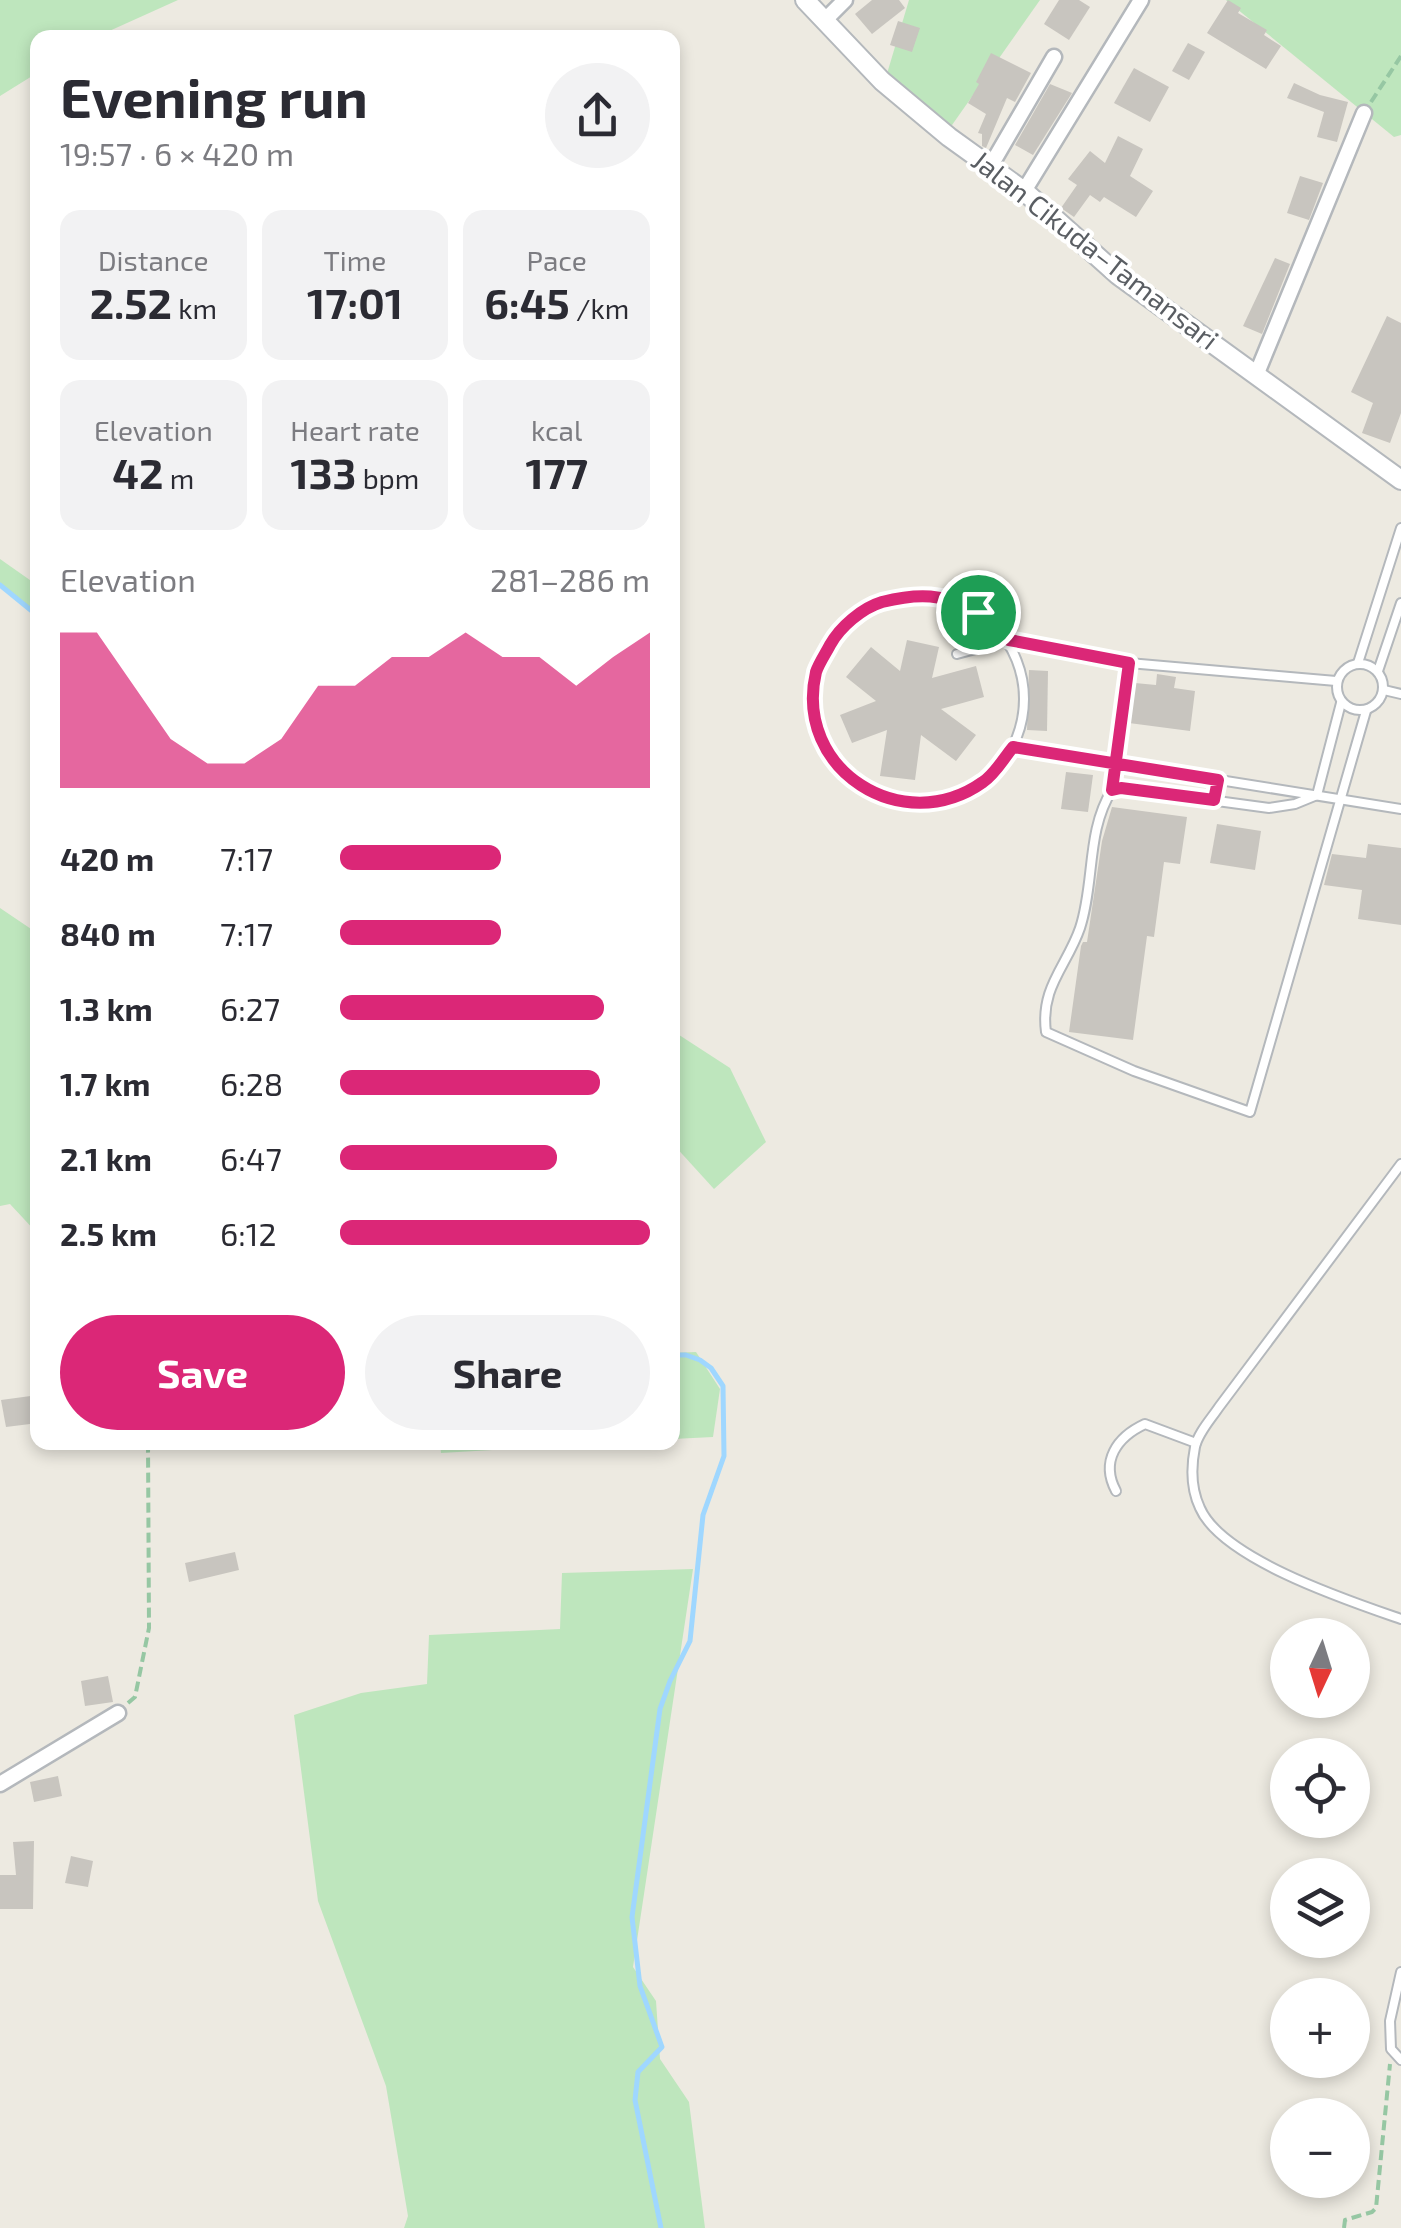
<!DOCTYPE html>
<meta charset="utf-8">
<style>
body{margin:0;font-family:"Exo 2",sans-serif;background:#f2f2f3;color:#2b2b33;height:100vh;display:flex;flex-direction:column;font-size:38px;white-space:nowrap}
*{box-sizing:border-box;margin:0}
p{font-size:32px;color:#7c7c81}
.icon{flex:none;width:55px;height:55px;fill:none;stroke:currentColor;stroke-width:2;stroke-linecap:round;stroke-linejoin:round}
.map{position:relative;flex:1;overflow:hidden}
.drawer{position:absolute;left:30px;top:30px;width:650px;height:1420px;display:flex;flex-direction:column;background:#fff;border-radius:20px;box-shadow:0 5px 15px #0003}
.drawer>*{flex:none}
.needle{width:65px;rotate:184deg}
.tools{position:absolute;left:1270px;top:1618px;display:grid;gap:20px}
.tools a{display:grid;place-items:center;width:100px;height:100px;border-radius:50%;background:#fff;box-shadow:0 5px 15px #0003;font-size:50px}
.pin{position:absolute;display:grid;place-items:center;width:85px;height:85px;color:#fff;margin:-42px;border:5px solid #fff;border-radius:50%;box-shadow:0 2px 10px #0007}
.round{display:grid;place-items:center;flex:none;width:105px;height:105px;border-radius:52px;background:#f2f2f3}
.summary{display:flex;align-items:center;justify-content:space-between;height:170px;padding:0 30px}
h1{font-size:55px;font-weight:700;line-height:75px}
.metrics{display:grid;grid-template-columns:repeat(3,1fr);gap:15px;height:170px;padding:10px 30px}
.metrics div{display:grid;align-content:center;border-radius:20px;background:#f2f2f3;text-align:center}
.metrics b{font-size:42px;font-weight:700}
.metrics small{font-size:28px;font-weight:400}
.metrics p{font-size:28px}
.chart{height:280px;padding:20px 30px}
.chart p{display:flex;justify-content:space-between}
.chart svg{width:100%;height:180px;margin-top:10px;fill:#db2777;opacity:.7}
.primary-button{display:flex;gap:20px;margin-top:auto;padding:20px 30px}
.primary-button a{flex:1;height:115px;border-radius:60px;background:#db2777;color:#fff;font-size:40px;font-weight:700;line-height:115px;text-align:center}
.primary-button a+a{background:#f2f2f3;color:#2b2b33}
ul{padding:0 30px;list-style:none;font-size:32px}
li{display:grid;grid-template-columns:160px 120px 1fr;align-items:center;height:75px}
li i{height:25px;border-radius:12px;background:#db2777}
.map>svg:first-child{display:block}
</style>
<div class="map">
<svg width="1401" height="2228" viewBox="0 0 1401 2228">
<rect width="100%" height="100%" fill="#edeae1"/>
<g fill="#bee6bd">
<path d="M0,0H178L96,37L38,38L37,73L0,96Z"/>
<path d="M909,0H1040L945,135L883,87Z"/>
<path d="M1226,0H1401V135L1394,137Z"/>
<path d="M0,559L37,585V614L0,587Z"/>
<path d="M0,908L37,933V1233L10,1204L0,1206Z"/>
<path d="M673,1031L730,1068L766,1142L714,1189L673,1144Z"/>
<path d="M696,1352L720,1389L713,1437L673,1439V1353Z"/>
<path d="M440,1443V1442L617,1443L441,1453Z"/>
<path d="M693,1569L633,1967L656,2001L660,2059L689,2102L705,2228H404L408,2216L386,2086L318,1901L294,1715L361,1693L427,1684L429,1635L560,1629L562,1573Z"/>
</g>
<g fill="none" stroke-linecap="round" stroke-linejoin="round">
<g stroke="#9fd7ff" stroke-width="5">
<path d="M0,585L38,616"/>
<path d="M661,2228L635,2100L638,2072L662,2047L640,1986L632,1917L660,1709L670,1681L690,1641L703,1515L724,1456L723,1386L711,1368L700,1360L686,1355H672"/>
</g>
</g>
<g fill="#c8c5bf">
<path d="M872,0H899L905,8L872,34L855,14Z"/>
<path d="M1059,0H1079L1090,7L1069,40L1044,24Z"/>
<path d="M1228,0L1241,8L1238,13L1267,30L1264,35L1281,46L1266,69L1207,33Z"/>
<path d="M898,21L920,28L912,52L890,45Z"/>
<path d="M1188,43L1205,52L1189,80L1172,71Z"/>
<path d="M991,53L1031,73L1015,102L1007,98L986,148L982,146V134L978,133L986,114L968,103L979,84L976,82Z"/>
<path d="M1134,68L1169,87L1150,122L1114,103Z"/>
<path d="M1294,83L1320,95L1348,102L1337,142L1317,137L1324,112L1287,98Z"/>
<path d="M1050,84L1072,93L1033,155L1015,145Z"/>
<path d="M1118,136L1143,149L1130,176L1153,191L1136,217L1104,197L1100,202L1090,195L1074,217L1061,208L1077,185L1068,179L1090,151L1105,163Z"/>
<path d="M1300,176L1323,183L1309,220L1287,213Z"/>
<path d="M1275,258L1290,264L1262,334L1243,326Z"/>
<path d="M1387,316L1401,323V413L1390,443L1362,433L1373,403L1351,392Z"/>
<path d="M907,640L939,647L932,678L976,666L984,697L941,709L976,735L956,761L921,735L915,780L880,776L887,730L852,743L840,715L876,701L846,677L871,647L900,671Z"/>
<path d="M1029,670L1048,671L1047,731L1027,730Z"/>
<path d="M1157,674L1176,677L1174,688L1195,691L1190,731L1129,723L1135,683L1156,685Z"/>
<path d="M1066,772L1093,775L1088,812L1061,809Z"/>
<path d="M1112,807L1187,817L1180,864L1164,862L1154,937L1147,936L1133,1040L1069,1032L1081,946L1083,942H1087L1102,841Z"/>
<path d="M1217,824L1261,831L1255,870L1210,863Z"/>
<path d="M1368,844L1401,848V925L1358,919L1362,890L1324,885L1332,854L1366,858Z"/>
<path d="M38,1395V1423L6,1427L1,1400Z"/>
<path d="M235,1552L239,1570L189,1582L185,1563Z"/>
<path d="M108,1676L113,1702L85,1706L81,1681Z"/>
<path d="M58,1776L62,1796L34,1802L30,1782Z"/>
<path d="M34,1841L33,1909H0V1875H16L13,1842Z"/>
<path d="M71,1856L93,1861L88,1887L65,1883Z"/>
</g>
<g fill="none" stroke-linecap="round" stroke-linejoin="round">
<g stroke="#b4b8bc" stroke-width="12">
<g id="service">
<circle cx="919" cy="699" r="105"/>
<path d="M957,654L1009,640L1129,663L1336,681"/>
<path d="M1358,663L1401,528"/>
<circle cx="1360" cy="687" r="23"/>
<path d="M1378,671L1401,603"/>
<path d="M1384,690L1401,694"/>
<path d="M1013,747L1401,809"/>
<path d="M1112,790L1129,663"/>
<path d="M1317,795L1295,804L1269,808L1121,788L1112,790C1086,831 1095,883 1080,928C1067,966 1040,987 1046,1032L1134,1071L1250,1112L1366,711"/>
<path d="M1317,795L1341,703"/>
<path d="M1401,1164L1219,1407C1211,1419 1198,1433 1195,1447C1191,1467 1191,1489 1200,1508C1222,1559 1349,1601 1401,1619"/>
<path d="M1116,1491C1100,1461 1117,1437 1145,1424L1196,1443"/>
<path d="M1401,1972L1390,2021L1391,2049L1401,2060"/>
</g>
</g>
<g stroke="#b4b8bc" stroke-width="19">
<g id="minor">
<path d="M824,21L845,0"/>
<path d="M990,167L1054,57"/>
<path d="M1024,191L1141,0"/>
<path d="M1257,373L1364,113"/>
<path d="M0,1784L118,1713"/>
</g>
</g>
<g stroke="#b4b8bc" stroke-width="22">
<path id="tertiary" d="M805,0L882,81L949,137L1024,191L1118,275L1401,480"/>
</g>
<g stroke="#96c7a3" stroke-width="4" stroke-dasharray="10 5" stroke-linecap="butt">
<path d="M1371,102L1401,56"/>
<path d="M128,1703L135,1697L149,1628L148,1442"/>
<path d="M1344,2228L1345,2220L1372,2212L1376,2208L1390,2064"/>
</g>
<use href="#service" stroke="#fff" stroke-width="8"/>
<use href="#minor" stroke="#fff" stroke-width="14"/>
<use href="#tertiary" stroke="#fff" stroke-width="18"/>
</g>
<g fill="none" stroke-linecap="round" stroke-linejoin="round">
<g stroke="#fff" stroke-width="20">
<path id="route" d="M978,612C943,593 918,593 882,602C862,608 840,627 830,645C826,653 819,663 816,672C793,770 903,839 983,782C995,774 1004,758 1013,747L1218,780L1214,800L1121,788L1112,790L1129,663L1009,640L978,612"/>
</g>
<use href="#route" stroke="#db2777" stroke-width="12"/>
</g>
<g text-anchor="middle" stroke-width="8" stroke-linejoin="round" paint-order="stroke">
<g font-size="28" fill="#5a5e63" stroke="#fff">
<text transform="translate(1095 250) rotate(38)" y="10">Jalan Cikuda–Tamansari</text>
</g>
</g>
</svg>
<div class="tools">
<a><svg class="needle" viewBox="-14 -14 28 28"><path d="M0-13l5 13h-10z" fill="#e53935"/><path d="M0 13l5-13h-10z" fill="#7c7c81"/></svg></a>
<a><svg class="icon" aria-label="locate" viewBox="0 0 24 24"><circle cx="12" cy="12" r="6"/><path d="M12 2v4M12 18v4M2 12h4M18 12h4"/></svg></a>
<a><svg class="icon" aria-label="layers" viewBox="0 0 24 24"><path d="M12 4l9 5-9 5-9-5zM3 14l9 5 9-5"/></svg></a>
<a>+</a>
<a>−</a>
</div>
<div class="pin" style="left:978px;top:612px;background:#1e9e55"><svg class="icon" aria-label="arrive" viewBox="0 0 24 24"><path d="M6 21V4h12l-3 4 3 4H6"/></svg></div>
<section class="drawer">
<div class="summary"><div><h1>Evening run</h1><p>19:57 · 6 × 420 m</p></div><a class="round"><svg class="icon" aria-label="share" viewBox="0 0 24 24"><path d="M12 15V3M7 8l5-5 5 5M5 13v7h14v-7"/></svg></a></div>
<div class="metrics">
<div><p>Distance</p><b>2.52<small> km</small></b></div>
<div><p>Time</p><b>17:01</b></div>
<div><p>Pace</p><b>6:45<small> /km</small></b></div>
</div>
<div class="metrics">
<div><p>Elevation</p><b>42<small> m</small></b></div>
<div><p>Heart rate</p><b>133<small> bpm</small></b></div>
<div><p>kcal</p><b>177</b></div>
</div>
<div class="chart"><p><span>Elevation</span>281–286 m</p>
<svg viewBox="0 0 160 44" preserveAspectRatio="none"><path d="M0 44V6L10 6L20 19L30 32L40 38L50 38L60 32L70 19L80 19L90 12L100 12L110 6L120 12L130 12L140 19L150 12L160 6V44z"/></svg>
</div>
<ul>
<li><b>420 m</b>7:17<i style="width:52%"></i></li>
<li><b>840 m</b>7:17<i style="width:52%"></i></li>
<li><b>1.3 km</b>6:27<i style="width:85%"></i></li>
<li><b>1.7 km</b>6:28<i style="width:84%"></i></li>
<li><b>2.1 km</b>6:47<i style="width:70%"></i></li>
<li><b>2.5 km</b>6:12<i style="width:100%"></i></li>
</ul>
<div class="primary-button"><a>Save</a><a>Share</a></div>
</section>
</div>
